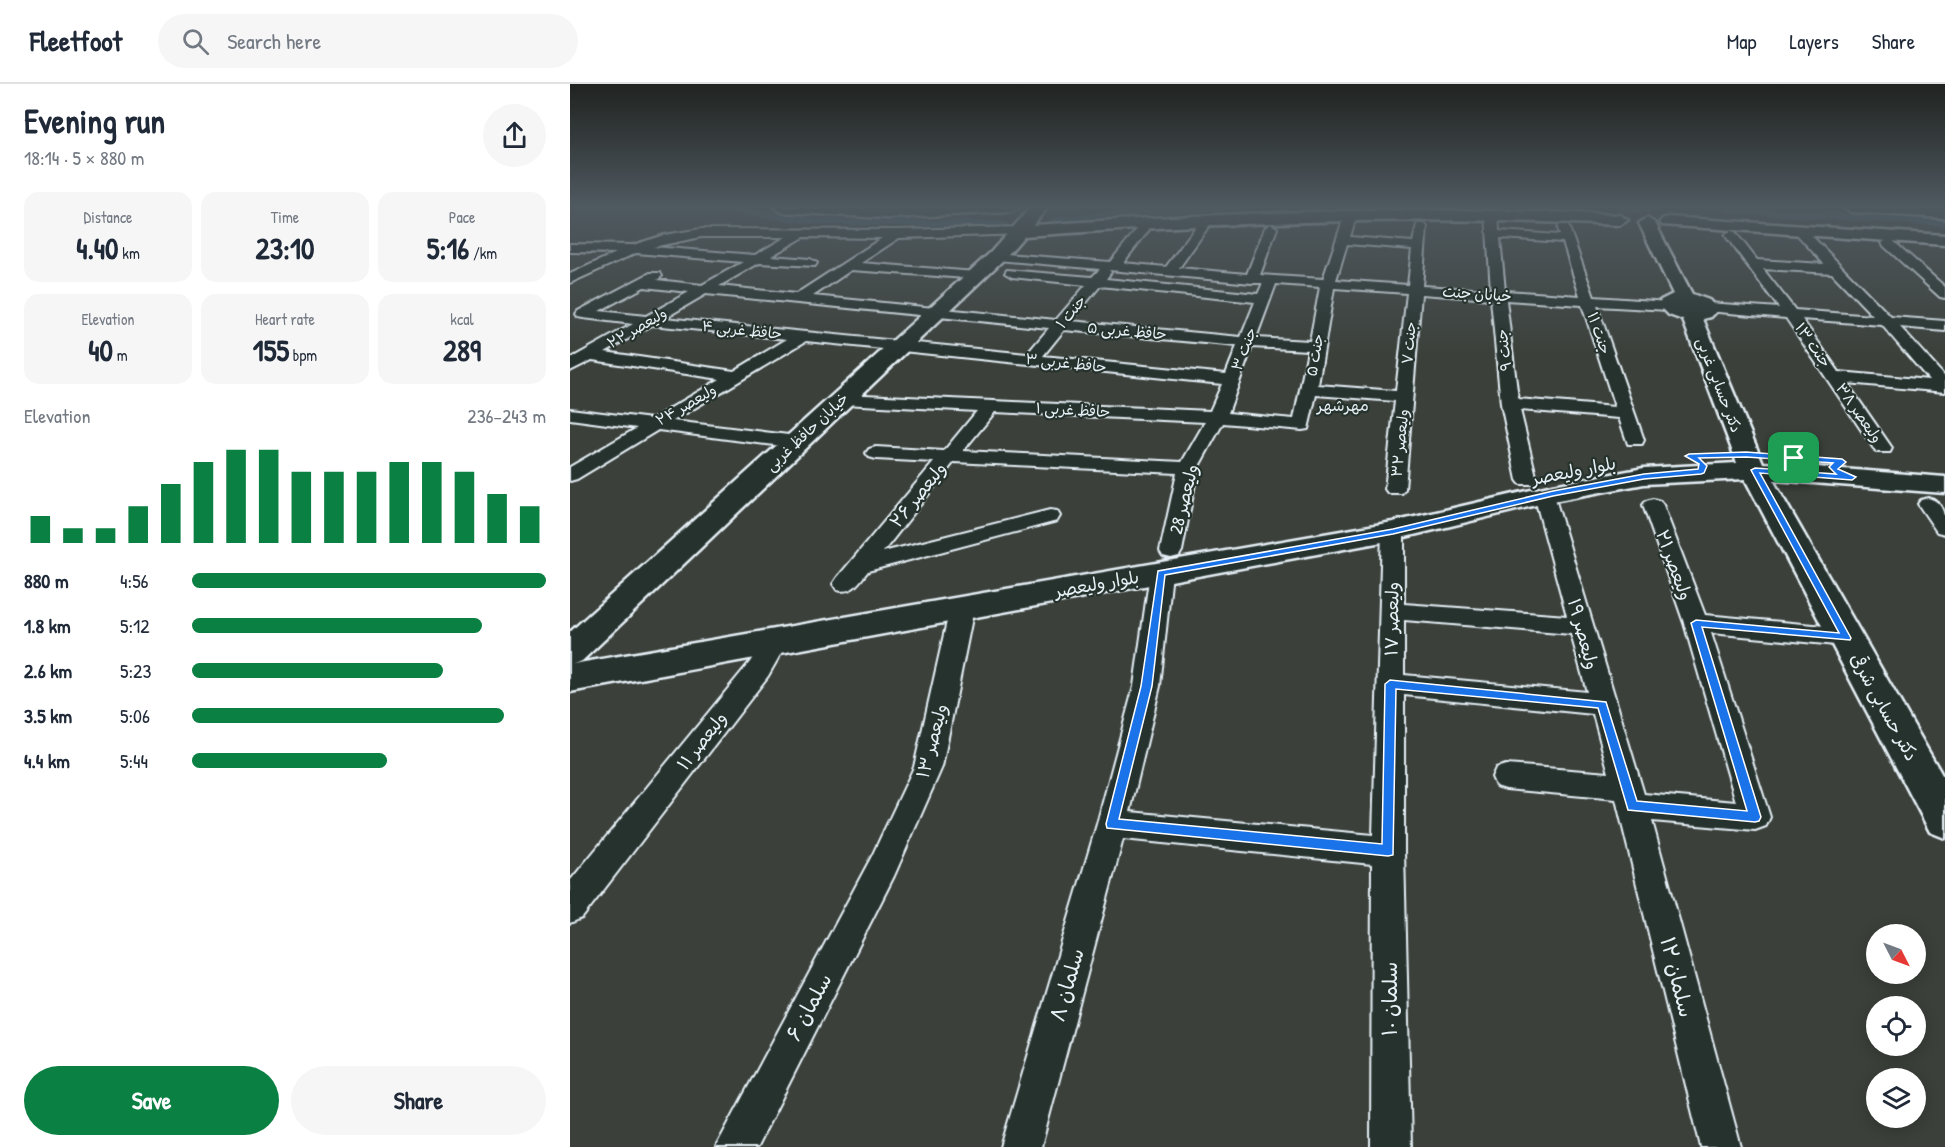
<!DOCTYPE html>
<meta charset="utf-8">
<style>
body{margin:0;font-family:"Patrick Hand","Playpen Sans Arabic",sans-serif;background:#f6f6f7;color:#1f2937;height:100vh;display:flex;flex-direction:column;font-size:22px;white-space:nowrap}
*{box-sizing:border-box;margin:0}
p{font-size:20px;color:#747a83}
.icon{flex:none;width:33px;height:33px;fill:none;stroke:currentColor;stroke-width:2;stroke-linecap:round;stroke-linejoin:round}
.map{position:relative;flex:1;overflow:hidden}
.drawer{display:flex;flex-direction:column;background:#fff;width:570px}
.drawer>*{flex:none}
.needle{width:39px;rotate:132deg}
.tools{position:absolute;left:1296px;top:840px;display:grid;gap:12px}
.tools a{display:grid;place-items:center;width:60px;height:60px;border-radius:50%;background:#fff;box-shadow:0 3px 15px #0003;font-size:30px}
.pin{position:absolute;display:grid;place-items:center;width:51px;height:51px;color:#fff;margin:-26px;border-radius:12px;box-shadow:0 3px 9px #0006}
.round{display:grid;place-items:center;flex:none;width:63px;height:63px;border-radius:32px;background:#f6f6f7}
.overview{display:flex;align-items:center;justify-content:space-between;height:102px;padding:0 24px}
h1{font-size:33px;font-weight:800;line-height:45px}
.figures{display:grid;grid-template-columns:repeat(3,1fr);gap:9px;height:102px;padding:6px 24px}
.figures div{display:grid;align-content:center;border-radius:15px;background:#f6f6f7;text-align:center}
.figures b{font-size:30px;font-weight:800}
.figures small{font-size:16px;font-weight:400}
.figures p{font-size:16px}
.chart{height:168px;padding:12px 24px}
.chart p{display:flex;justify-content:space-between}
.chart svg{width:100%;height:108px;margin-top:6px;stroke:#0b8043;stroke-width:6}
.button{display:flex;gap:12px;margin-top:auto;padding:12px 24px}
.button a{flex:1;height:69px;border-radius:36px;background:#0b8043;color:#fff;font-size:24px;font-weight:800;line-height:69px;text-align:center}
.button a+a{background:#f6f6f7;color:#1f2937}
ul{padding:0 24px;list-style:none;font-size:20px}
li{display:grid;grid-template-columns:96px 72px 1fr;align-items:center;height:45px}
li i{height:15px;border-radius:8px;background:#0b8043}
header{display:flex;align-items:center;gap:36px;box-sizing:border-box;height:84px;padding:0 30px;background:#fff;border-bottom:2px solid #e0e1e3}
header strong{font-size:28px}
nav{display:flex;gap:33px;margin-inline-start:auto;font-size:21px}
.search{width:420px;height:54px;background:#f6f6f7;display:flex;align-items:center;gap:15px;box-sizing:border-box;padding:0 21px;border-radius:33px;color:#747a83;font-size:22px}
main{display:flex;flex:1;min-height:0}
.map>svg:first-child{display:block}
</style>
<header>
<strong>Fleetfoot</strong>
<div class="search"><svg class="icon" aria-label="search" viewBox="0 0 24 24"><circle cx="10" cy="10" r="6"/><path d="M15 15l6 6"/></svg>Search here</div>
<nav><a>Map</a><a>Layers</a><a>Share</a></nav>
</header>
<main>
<section class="drawer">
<div class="overview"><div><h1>Evening run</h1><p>18:14 · 5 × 880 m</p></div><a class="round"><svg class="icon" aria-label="share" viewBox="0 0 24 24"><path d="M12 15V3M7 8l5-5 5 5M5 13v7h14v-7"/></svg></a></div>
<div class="figures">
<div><p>Distance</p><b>4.40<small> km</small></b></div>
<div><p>Time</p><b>23:10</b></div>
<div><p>Pace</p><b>5:16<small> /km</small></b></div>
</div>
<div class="figures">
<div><p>Elevation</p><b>40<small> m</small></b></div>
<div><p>Heart rate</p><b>155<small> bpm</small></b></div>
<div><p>kcal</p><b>289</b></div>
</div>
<div class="chart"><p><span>Elevation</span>236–243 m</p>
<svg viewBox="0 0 160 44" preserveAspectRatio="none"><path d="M5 44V33M15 44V38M25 44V38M35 44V29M45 44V20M55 44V11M65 44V6M75 44V6M85 44V15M95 44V15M105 44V15M115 44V11M125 44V11M135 44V15M145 44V24M155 44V29"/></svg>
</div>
<ul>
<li><b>880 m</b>4:56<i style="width:100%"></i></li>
<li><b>1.8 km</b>5:12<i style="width:82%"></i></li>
<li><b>2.6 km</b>5:23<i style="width:71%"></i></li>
<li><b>3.5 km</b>5:06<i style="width:88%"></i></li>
<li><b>4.4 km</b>5:44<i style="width:55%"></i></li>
</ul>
<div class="button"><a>Save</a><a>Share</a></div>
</section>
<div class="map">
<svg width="1375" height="1063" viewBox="0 0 1375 1063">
<rect width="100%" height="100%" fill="#3b403a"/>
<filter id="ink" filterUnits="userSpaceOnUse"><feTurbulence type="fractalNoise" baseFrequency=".0167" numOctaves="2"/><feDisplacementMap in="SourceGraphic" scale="12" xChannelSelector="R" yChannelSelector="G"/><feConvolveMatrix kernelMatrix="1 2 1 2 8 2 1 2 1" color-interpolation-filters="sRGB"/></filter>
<g filter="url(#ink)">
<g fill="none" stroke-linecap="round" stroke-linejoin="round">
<g fill="#4a6c71" fill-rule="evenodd">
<path d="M130,123H163L252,135L433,137L439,140L433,143L252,141L135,126Z"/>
<path d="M595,123H680L675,126L562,131L485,139L479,136L485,133Z"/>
<path d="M1045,123H1089L1092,126C1084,132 1051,130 1045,123Z"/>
<path d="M1168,123L1375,136V142L1159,129L1154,126L1157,123Z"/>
</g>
<g stroke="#e8f1f8" stroke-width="4">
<g id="street">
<path d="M922,127L928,131L929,147L990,151L988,144L990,141H998L1024,213L1099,218L1106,222L1099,226L1027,222L1074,356L1072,360H1058L1049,334L950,326L967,396L964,400H950L947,396L931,320L921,215L851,210L835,405L832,409H818L815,405L825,317L746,311L738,345L732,346L653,339L628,384L612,467L609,472L601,474L593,472L590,467L607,389L384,378L313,468L480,426L487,427L490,432L487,437L298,487C288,499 283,510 267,506L263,500L267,494L364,378L306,375L299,373L296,369L299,365L306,363L374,367L407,327L273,320L267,319L264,315L267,311L273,310L640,327L652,300L236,257L103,337L227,352L234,354L236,358L234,362L227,364L88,346L7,395L0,397V383L67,344L0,335V325L82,335L150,295L22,276L0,287V275L63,240L13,234L8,233L6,230L8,227L80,189H90L92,192L87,196L132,201L173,178L66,169L0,199V190L46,169L0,168V160L63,161L94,151L131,145L326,146L452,143L456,144V150L329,154L291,179L406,188L413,192L411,195L281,186L243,212L486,236L516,201L442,193L435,189L437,186L522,193L530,185L427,176L421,172L422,169L540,178L569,143L573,142L579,146L553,179L596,183L633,133L637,132L643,136L609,184L677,190L695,144L701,140L707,144L690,191L753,195L774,133L780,129L786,133L780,153L843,158L847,140H855L857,143L852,202L921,206L916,131ZM131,153H216L185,171L83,163ZM234,153L312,154L226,210L149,202L189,179L245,182L247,179L240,175L201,172ZM930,154L993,158L1010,212L935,207ZM777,160L842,165L838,201L766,196ZM539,186L682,199H693L688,210L536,195L541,188ZM706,200L750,203L740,257L686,254ZM530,202L685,218L671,253L501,237ZM74,203L119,208L76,232L29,227ZM764,204L837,209L826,307L748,301ZM136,210L479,244L457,270L95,234ZM936,216L1012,221L1045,323L948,315ZM82,241L217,255L164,287L35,268ZM494,246L667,262L656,290L473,272ZM682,263L738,266L724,335L658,329ZM425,328L635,338L612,378L393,367Z"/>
<path d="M1231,144L1235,145L1321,233L1375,237V247L1330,243L1375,293V308L1277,299L1322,364L1320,368H1306L1216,234L1137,227L1130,223L1137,219L1209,224L1155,151L1161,147L1165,148L1187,176L1254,180L1225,148ZM1193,185L1262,189L1303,232L1225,226ZM1232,235L1312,241L1359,296L1269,288Z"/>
<path d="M1318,155L1322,156L1375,203V214L1370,213L1314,162L1312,159Z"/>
<path d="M974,405L981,407L984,411L1074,710L1166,718L1114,539L1073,421L1076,417L1083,415L1090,417L1093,421L1135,531L1276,544L1285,547L1288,553L1285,559L1276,562L1141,549L1200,733L1196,742L1185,746L1082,737L1171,1063H1131L1046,715L936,705L926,702L922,693L926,684L936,681L1039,689L1023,630L834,611V767L841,1063H801L802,780L553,755L471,1063H431L527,740L564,602L580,489L583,484L591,481L599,484L602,489L590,602L560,728L803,751L812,447L815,442L823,440L831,442L834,447V520L997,532L964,411L967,407ZM834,536L1001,550L1017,608L834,591Z"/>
<path d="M1358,414C1375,418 1375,434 1375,450L1367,448L1348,420L1351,416Z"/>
<path d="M392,516L400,518L404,524L372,683L324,792L187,1063H146L302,772L344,683L380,524L384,518Z"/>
<path d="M206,548L215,551L218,557L198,592L12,834L0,839V797L180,578L197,551Z"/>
</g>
</g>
<g stroke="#e8f1f8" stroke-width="5">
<g id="secondary">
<path d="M204,123H449L441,128L317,134L212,128Z"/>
<path d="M461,123H478L463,141C659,128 854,121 1050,131L1058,136L1050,141C851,131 653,138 454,152L433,176L12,577L3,580L823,438L983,401L1074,384L1167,379L1113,236L1099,231L1088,220L1091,216L1103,210L1069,139L1077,134L1085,139L1122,210L1139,216L1148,226L1141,233L1133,235L1193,379L1375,393V409L1203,396L1375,696V754L1360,748L1175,395L1074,400L983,417L823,456L0,608V548L421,168Z"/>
<path d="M1273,123L1375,124V134L1281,128Z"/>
<path d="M1098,133L1375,151V161L1092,141L1090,138L1092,135Z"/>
</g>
</g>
<use href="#street" fill="#26332d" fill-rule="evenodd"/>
<use href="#secondary" fill="#26332d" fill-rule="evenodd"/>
</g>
</g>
<linearGradient id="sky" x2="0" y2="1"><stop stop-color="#202320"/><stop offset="0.45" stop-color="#4f5960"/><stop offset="1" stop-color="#4f5960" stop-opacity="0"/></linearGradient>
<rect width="1375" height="272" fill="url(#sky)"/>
<path fill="#1a73e8" stroke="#fff" stroke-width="1.5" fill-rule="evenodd" d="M1176,368L1272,375L1276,378L1268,385L1286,393L1282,396L1190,389L1281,554L1280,556L1132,543L1191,733L1189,737L1185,738L1058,726L1028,624L826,605L823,771L818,772L537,744L536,740L571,602L588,487L823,445L983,407L1074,390L1128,385L1129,380L1115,372L1119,370ZM1176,373L1263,379L1259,383L1266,390L1185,384L1181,386L1269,549L1126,536L1121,539L1177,727L1067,717L1036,618L820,596L815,600L812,760L549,735L582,602L595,491L823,450L983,412L1074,395L1131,390L1134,389L1137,382L1129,374Z"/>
<g text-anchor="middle" stroke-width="4.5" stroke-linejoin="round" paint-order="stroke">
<g font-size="15" fill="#e8f1f8" stroke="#26332d">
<text transform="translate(907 210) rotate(4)" y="5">خیابان جنت</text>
<text transform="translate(501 228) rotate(-51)" y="5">جنت ۱</text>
<text transform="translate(67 244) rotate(-30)" y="5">ولیعصر ۲۲</text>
<text transform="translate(172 246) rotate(6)" y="5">حافظ غربی ۴</text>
<text transform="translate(557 247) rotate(5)" y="5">حافظ غربی ۵</text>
<text transform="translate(1029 249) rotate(71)" y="5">جنت ۱۱</text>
<text transform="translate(839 259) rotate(-85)" y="5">جنت ۷</text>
<text transform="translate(1243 261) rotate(55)" y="5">جنت ۱۳</text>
<text transform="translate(674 265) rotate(-69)" y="5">جنت ۳</text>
<text transform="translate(934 266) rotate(-97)" y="5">جنت ۹</text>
<text transform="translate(745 271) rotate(-80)" y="5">جنت ۵</text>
<text transform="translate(496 279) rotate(6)" y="5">حافظ غربی ۳</text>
<text transform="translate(1149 301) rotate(69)" y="5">دکتر حسابی غربی</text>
<text transform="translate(116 321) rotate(-30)" y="5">ولیعصر ۲۴</text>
<text transform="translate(503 326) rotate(3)" y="5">حافظ غربی ۱</text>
<text transform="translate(1289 329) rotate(55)" y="5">ولیعصر ۳۸</text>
<text transform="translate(237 348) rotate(-43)" y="5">خیابان حافظ غربی</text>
<text transform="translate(830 359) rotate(-84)" y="5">ولیعصر ۳۲</text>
</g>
<g font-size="16" fill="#e8f1f8" stroke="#26332d">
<text x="773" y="327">مهرشهر</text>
</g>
<g font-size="18" fill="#e8f1f8" stroke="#26332d">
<text transform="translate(1004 387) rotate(-11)" y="6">بلوار ولیعصر</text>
<text transform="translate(348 411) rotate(-51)" y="6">ولیعصر ۲۶</text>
<text transform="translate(614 415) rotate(-76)" y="6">ولیعصر 28</text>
<text transform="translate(1104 481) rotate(70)" y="6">ولیعصر ۲۱</text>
<text transform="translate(527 500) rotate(-10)" y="6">بلوار ولیعصر</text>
<text transform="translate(822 535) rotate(-89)" y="6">ولیعصر ۱۷</text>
<text transform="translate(1013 550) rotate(75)" y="6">ولیعصر ۱۹</text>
<text transform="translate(1314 623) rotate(61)" y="6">دکتر حسابی شرقی</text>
<text transform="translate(132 657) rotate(-52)" y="6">ولیعصر ۱۱</text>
<text transform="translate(362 657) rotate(-75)" y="6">ولیعصر ۱۳</text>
</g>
<g font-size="21" fill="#e8f1f8" stroke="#26332d">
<text transform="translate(1107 893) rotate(76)" y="7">سلمان ۱۲</text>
<text transform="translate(497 901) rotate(-74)" y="7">سلمان ۸</text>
<text transform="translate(820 915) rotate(-90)" y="7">سلمان ۱۰</text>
<text transform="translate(239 923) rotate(-62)" y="7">سلمان ۶</text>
</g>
</g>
</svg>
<div class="tools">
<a><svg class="needle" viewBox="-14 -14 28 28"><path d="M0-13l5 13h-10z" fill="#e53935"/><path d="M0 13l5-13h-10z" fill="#747a83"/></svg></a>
<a><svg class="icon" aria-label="locate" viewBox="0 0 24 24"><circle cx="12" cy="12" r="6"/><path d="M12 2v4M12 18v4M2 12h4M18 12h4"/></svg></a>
<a><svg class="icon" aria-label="layers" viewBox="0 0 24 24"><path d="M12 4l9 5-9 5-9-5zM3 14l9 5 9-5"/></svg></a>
</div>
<div class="pin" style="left:1224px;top:374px;background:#1e9e55"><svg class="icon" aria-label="arrive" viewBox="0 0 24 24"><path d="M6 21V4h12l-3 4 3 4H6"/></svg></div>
</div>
</main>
